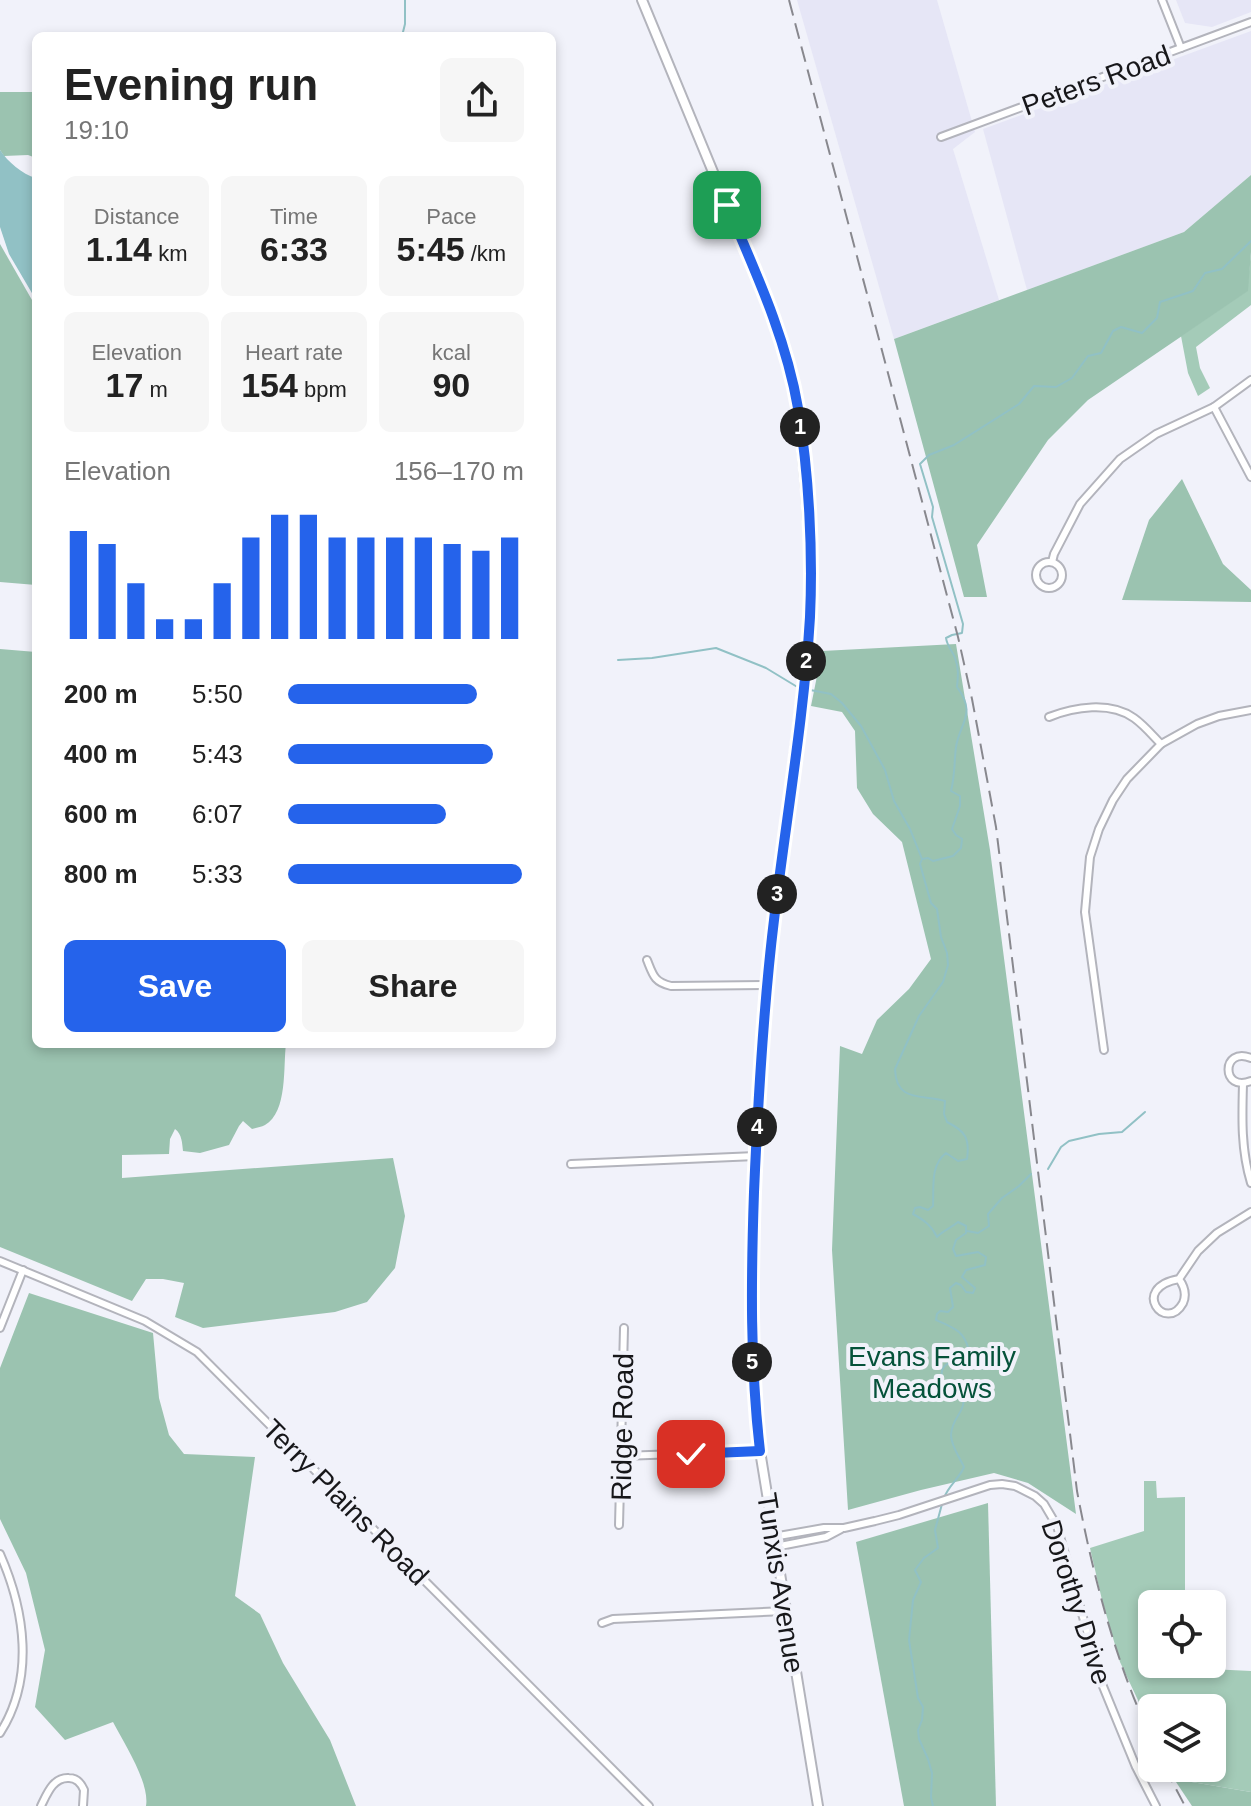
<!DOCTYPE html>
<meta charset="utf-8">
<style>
body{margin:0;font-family:Arial,sans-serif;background:#f6f6f6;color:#222;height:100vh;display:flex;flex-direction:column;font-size:30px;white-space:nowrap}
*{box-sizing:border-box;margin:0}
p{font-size:26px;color:#767676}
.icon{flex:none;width:44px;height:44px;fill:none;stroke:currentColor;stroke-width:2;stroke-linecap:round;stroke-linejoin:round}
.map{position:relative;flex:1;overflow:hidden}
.details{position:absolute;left:32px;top:32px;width:524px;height:1016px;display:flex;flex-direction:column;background:#fff;border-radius:12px;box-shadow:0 4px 12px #0003}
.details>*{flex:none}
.fabs{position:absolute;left:1138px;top:1590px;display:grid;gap:16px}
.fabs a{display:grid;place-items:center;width:88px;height:88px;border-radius:12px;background:#fff;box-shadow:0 4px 12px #0003;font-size:40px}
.pin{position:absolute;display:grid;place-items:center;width:68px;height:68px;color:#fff;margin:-34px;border-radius:16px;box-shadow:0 4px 12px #0006}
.km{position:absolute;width:40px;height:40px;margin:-20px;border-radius:50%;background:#222;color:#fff;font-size:22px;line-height:40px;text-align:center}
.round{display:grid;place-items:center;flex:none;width:84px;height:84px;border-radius:12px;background:#f6f6f6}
.overview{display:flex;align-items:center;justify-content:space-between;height:136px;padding:0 32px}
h1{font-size:44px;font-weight:800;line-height:60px}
.figures{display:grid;grid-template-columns:repeat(3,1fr);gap:12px;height:136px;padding:8px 32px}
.figures div{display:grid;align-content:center;border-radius:12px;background:#f6f6f6;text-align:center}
.figures b{font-size:34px;font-weight:800}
.figures small{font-size:22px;font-weight:400}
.figures p{font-size:22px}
.chart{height:224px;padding:16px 32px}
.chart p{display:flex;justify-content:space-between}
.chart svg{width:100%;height:144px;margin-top:8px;stroke:#2563eb;stroke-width:6}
.button{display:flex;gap:16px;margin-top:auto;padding:16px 32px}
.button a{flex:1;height:92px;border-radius:12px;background:#2563eb;color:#fff;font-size:32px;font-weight:800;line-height:92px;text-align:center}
.button a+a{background:#f6f6f6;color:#222}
ul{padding:0 32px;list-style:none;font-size:26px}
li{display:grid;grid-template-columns:128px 96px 1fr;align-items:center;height:60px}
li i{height:20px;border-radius:10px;background:#2563eb}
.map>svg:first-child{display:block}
</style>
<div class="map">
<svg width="1251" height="1806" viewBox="0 0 1251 1806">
<rect width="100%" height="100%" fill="#f1f2fa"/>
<g fill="#e6e6f6">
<path d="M797,0H937L975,132L953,149L999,300L894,339Z"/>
<path d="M1176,0H1251V12L1212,27L1185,23Z"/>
<path d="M1251,31V175L1184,232L1027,290L983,129Z"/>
</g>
<g fill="#a4cbb8">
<path d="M1251,252V305L1196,347L1200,368L1210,388L1198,396L1188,373L1181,336L1247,291Z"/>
<path d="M1144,1481H1156L1157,1498L1185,1497V1604H1152V1664H1189V1668L1251,1671V1792L1174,1779L1169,1768H1212V1708H1152V1730L1120,1662L1102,1600L1090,1548L1144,1531Z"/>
</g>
<g fill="#9bc3b0">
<path d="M0,92H36V158L28,155L4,156L0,150Z"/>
<path d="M1251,175V252L1248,291L1088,400L1048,440L977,545L987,597H964L894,339L1184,232Z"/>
<path d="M0,244L36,307V585L0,582Z"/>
<path d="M1182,479L1223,564L1251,590V602L1122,600L1149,520Z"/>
<path d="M956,644L990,850L1076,1514L1028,1483L994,1473L921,1490L848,1510L832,1250L840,1046L862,1054L877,1020L909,989L931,959L902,842L873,814L857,788L855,731L842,712L811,706L822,651Z"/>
<path d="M0,649L36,652V1044H286C283,1066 288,1112 265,1125C261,1127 256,1128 252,1129L243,1121L239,1126L229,1145L200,1153L183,1151C182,1143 182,1134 175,1129L170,1139L169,1154L122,1155V1178L393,1158L405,1216L395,1268L367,1302L335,1312L203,1328L175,1317L184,1283L163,1279H146L132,1301L0,1247Z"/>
<path d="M29,1293L153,1333L159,1398L169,1435L184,1454L255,1457L235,1596L260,1614L283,1663L330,1740L356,1806H146C150,1783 124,1743 113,1722L65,1740L35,1707L45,1650L26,1573L0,1519V1368Z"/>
<path d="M988,1503L996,1806H904L856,1542Z"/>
<path d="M1174,1779L1251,1792V1806H1192Z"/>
</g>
<path fill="#91c1c5" d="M0,150C8,162 22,174 36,178V300L9,254L0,227Z"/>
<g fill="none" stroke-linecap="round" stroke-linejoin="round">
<g stroke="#91c1c5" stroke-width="2">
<path d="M402,36L405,24V0"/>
<path d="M618,660L652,658L716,648L766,668L799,688"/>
<path d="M805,689L831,694L842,703L861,726L885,770L894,801L910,829L922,859"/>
<path d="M1048,1169L1061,1147L1069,1141L1099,1134L1122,1132L1145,1112"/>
<path d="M967,1231L978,1233L989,1226L988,1214L1002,1198L1019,1186L1031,1174"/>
<path d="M944,1498C948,1486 959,1479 964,1467C960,1458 951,1446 951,1435C952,1412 973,1412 958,1385L943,1381C939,1370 944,1362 956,1362L965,1369H971C972,1358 968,1340 959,1332C953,1327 943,1323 936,1320L937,1314L940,1311L948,1312L953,1307L950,1288L956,1283L961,1285L966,1292L973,1293L975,1288L962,1277L966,1270L985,1265L986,1257L978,1252L956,1256L953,1249L956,1240L966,1233V1226L958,1222C951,1228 944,1230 937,1237C932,1226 924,1220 913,1214L915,1208L920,1207L928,1210L933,1206C934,1188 930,1165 946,1153L958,1161L967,1159C970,1138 965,1131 947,1122L944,1114L945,1101C922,1094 896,1103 895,1069L919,1016L943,982L948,965L947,953L941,937L937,909L931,903L920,864L922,859L928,858L933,861L953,856L961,848L962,839L956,835L952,829L960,806V796L951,791C955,776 954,763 956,747C960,722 977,714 957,687C958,677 959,668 955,658C952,650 947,646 946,638L952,635L962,633L963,624L932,517L933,507L920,464L929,455L954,445L1019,404L1034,386L1056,387L1072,378L1088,356L1101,353L1113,331L1121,327L1142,333L1157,318L1160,302L1193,291L1205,273L1222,269L1251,241"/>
<path d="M933,1806L931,1797L932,1773L928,1759L919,1739L918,1730L922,1720L923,1707L918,1698L909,1640L913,1600L921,1582L915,1570L924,1558L938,1548L935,1530L942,1504"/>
</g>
<g stroke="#b3b4bc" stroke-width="10">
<g id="minor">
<path d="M1162,0L1181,48"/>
<path d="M941,137L1251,22"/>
<path d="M1214,407L1251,477"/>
<circle cx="1049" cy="575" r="13"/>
<path d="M1052,562L1054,554L1080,504L1120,459L1156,434L1214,407L1251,380"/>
<path d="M1049,717C1074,707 1110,701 1134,718C1144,725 1153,736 1161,744"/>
<path d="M647,960C653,975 654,982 671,986L766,985"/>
<path d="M1104,1050L1085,912L1090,857L1099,829L1113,800L1127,779L1161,744L1197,724L1219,716L1251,710"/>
<path d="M1251,1058C1221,1046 1221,1093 1251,1081"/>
<path d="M1243,1084C1242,1118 1241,1150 1251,1183"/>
<path d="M571,1164L756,1156"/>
<path d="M0,1261L145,1321L197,1352L649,1806"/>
<path d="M1179,1279C1184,1286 1187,1294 1183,1303C1166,1334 1129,1288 1179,1279L1198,1251L1217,1233L1251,1212"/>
<path d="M0,1328L23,1270"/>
<path d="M622,1456L760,1451"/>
<path d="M619,1525L624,1328"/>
<path d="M773,1537L824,1528H844L875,1521L899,1515L990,1485L1002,1484L1015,1486L1035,1496L1044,1504L1057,1526L1102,1684L1136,1767L1156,1806"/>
<path d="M775,1547L826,1537L841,1529"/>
<path d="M0,1554C25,1611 35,1678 0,1733"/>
<path d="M602,1623L613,1619L785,1611"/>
<path d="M41,1806C47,1794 53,1777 69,1778C77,1778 81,1783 84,1790L83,1806"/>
</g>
</g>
<g stroke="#b3b4bc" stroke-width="12">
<path id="secondary" d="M642,0L777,327L794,385L800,424L806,489L810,554V616L802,695L766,985L756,1156L751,1329L755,1409L760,1451L818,1806"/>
</g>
<use href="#minor" stroke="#fff" stroke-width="6"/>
<use href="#secondary" stroke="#fff" stroke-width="8"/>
<g stroke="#88888e" stroke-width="2" stroke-dasharray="16 8" stroke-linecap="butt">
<path d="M789,0L958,637L972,699L996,827L1077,1491C1093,1576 1115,1661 1152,1740"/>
<path d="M1165,1768L1185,1806"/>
</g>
</g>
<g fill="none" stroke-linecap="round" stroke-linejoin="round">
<g stroke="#fff" stroke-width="16">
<path id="route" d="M691,1454L760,1451C750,1365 751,1279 754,1192C758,1101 763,1010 774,920C786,819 804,718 810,617C813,552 809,473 798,408C786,337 755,271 727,205"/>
</g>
<use href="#route" stroke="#2563eb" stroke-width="10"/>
</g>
<g text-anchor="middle" stroke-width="8" stroke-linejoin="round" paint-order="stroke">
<g font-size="28" fill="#17171a" stroke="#f1f2fa">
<text transform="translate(1096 80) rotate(-20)" y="10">Peters Road</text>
<text transform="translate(622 1427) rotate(-89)" y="10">Ridge Road</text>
<text transform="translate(346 1502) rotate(45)" y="10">Terry Plains Road</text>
<text transform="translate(781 1583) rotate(81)" y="10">Tunxis Avenue</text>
<text transform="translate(1077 1602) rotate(72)" y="10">Dorothy Drive</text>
</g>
<g font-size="28" fill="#05523a" stroke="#f1f2fa">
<text x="932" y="1366">Evans Family<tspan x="932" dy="32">Meadows</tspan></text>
</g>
</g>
</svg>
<div class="fabs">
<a><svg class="icon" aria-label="locate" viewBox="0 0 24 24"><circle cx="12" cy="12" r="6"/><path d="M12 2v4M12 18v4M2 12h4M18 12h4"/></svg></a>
<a><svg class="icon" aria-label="layers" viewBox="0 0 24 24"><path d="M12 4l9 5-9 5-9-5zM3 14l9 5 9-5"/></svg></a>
</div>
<div class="pin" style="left:727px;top:205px;background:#1e9e55"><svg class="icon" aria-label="arrive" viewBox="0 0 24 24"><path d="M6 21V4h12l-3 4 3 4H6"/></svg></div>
<div class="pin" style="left:691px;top:1454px;background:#d93025"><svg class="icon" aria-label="check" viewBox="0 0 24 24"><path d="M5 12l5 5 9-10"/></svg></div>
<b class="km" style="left:800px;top:427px">1</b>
<b class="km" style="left:806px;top:661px">2</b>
<b class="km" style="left:777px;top:894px">3</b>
<b class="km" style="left:757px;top:1127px">4</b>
<b class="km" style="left:752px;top:1362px">5</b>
<section class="details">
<div class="overview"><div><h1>Evening run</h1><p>19:10</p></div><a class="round"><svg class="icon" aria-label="share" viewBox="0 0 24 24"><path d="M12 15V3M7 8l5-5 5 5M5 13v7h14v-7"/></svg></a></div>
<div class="figures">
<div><p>Distance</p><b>1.14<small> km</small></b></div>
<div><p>Time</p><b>6:33</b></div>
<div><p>Pace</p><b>5:45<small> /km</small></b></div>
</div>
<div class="figures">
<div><p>Elevation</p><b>17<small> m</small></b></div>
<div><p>Heart rate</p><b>154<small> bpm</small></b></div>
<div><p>kcal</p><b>90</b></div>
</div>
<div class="chart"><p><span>Elevation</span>156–170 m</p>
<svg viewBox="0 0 160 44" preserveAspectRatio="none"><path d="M5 44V11M15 44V15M25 44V27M35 44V38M45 44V38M55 44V27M65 44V13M75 44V6M85 44V6M95 44V13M105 44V13M115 44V13M125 44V13M135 44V15M145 44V17M155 44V13"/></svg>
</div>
<ul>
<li><b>200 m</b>5:50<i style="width:80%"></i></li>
<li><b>400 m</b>5:43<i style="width:87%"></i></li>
<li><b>600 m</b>6:07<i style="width:67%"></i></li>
<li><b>800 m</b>5:33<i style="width:99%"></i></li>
</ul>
<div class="button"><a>Save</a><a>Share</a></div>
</section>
</div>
